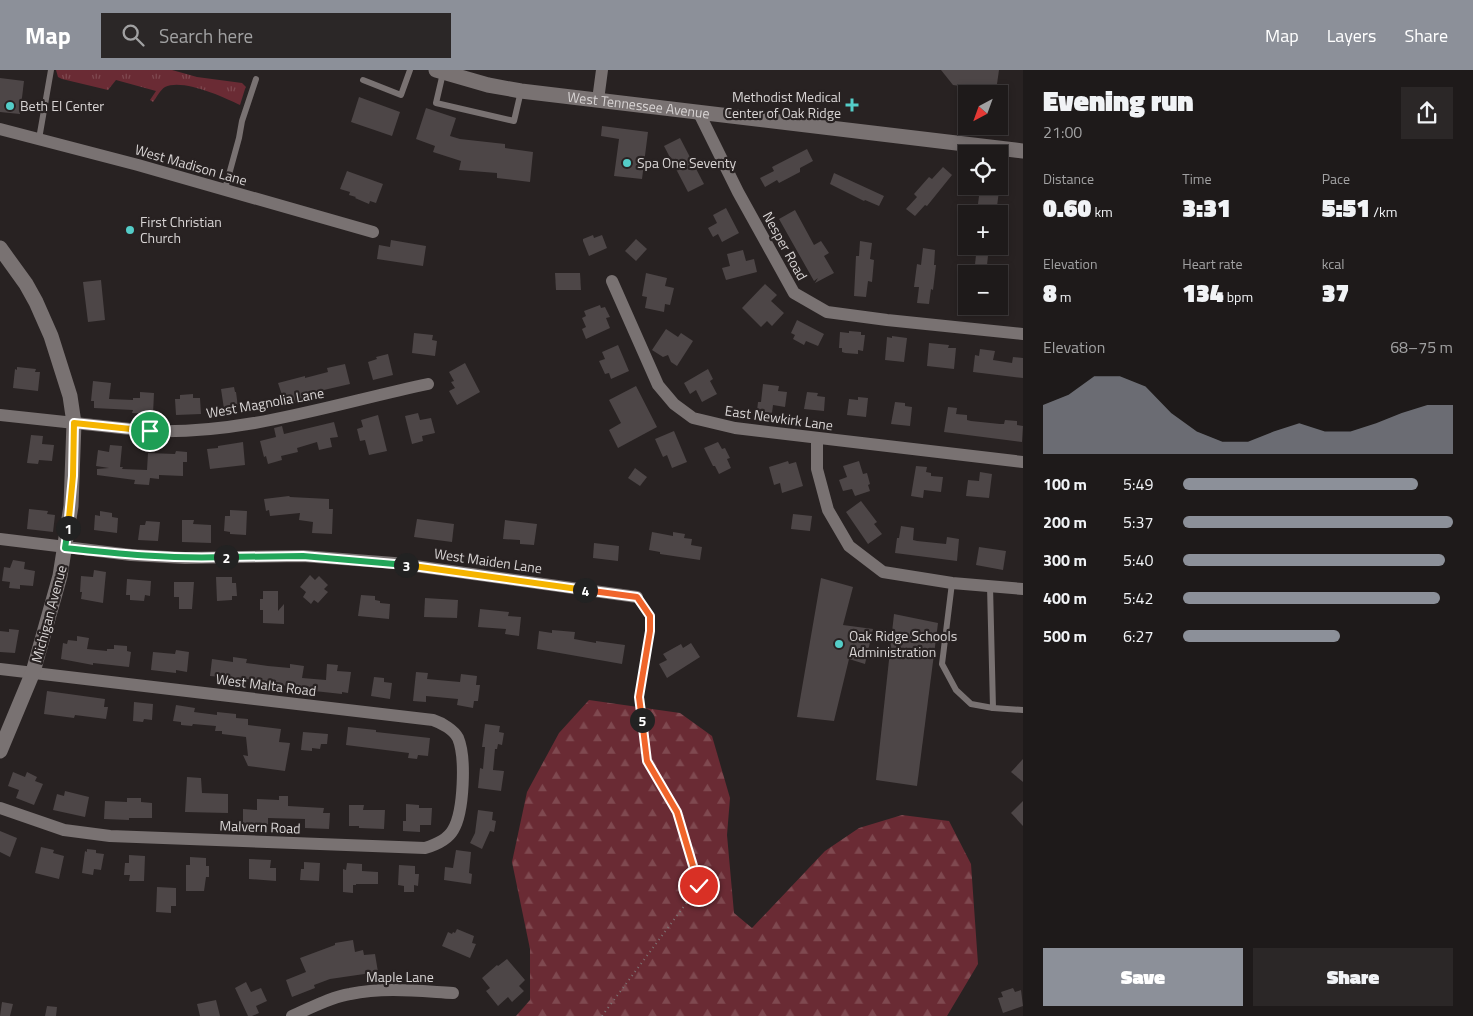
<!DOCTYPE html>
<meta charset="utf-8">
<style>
body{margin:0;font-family:"Titillium Web",sans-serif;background:#2b2727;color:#f1f3f6;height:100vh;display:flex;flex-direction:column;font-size:19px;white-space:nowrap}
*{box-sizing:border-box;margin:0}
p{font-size:16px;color:#a1a1a2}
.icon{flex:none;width:28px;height:28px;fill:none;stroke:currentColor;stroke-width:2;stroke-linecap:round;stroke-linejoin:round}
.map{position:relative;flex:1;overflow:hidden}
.drawer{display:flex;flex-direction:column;background:#1e1a1a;width:450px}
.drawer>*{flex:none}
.needle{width:32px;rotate:221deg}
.buttons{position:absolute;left:958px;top:15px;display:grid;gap:10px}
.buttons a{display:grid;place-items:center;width:50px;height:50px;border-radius:0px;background:#1e1a1a;box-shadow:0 2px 8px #0003,0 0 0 1px #3c3839;font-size:25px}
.pin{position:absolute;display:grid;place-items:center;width:42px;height:42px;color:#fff;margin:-21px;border:2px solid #fff;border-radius:50%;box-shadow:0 1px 5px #0007}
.km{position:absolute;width:25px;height:25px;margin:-12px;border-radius:50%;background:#222;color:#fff;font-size:14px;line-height:25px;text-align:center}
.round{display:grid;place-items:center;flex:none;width:52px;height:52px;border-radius:0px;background:#2b2727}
.summary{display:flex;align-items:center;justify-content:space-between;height:85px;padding:0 20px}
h1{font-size:28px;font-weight:800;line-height:38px}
.stats{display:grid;grid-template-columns:repeat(3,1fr);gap:8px;height:85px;padding:5px 20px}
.stats div{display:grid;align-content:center}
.stats b{font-size:25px;font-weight:800}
.stats small{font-size:14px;font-weight:400}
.stats p{font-size:14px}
.chart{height:140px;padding:10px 20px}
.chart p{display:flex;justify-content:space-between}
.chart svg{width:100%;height:90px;margin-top:5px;fill:#8c9099;opacity:.7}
.cta{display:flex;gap:10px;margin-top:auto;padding:10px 20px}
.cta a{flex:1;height:58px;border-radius:0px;background:#8c9099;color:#fff;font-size:20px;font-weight:800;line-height:58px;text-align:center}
.cta a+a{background:#2b2727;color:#f1f3f6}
ul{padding:0 20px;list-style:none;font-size:16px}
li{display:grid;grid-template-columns:80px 60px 1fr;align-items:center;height:38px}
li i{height:12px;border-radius:6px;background:#8c9099}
header{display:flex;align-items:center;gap:30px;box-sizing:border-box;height:70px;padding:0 25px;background:#8c9099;color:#fff}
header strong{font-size:24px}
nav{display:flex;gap:28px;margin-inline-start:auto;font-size:18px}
.search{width:350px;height:45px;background:#2b2727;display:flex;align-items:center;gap:12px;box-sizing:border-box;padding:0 18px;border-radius:0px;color:#a1a1a2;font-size:19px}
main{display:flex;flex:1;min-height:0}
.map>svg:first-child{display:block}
</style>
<header>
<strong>Map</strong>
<div class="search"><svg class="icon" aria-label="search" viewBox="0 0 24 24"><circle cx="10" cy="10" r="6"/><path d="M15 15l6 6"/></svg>Search here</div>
<nav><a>Map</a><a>Layers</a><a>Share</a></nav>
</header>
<main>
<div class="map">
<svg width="1023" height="946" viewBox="0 0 1023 946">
<defs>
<pattern id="grass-tufts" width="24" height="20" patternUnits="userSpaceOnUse" patternTransform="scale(1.25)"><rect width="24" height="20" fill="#6a2b34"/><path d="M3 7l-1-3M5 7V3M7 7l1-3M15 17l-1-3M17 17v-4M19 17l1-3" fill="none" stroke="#7f4950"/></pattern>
<pattern id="forest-firs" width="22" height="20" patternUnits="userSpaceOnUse" patternTransform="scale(1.25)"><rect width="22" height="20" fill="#6a2b34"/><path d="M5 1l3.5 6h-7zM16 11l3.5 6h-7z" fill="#7f4950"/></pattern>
</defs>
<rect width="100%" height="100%" fill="#282222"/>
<path fill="url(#grass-tufts)" d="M56,0H172L197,7L242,13L246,17L245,19L240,35C224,27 182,8 165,17C160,20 157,27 153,32L150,30L156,21L116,10L108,20L62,9L58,7Z"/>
<path fill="url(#forest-firs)" d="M589,630L680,643L712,666L730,728L727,765L734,843L752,858L825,781L859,758L902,745L949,751L971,794L978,894L947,946H516L530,930V879L512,792L527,722L559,663Z"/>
<g fill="#4d4647">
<path d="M941,0H999L996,21L953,15Z"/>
<path d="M0,8L24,11L20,44L0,42Z"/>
<path d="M359,27L400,42L392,66L351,52Z"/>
<path d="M426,38L456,48L450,66L460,69L505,74V78L533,82L530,112L497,108V103L459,100L461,91L433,82L435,76L416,69Z"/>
<path d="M602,56L648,62L642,109L614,106L619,69L601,66Z"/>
<path d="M680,68L704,114L688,122L664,76Z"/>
<path d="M807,79L813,91L800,98V102L779,113L777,110L765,117L760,108L774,101L772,97Z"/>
<path d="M943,97L952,105L927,136L925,135L915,146L906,139L917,127L914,124L929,107L932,109Z"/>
<path d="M347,101L383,114L376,133L370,131L369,134L355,128L356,127L349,125L350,122L340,119Z"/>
<path d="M834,103L884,126L879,136L865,130L864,131L830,114Z"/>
<path d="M983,116H995V120L999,121L996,144H979L980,142H977L980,118L982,119Z"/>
<path d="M726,138L739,163L722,172L718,164L713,167L708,158L717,153L713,145Z"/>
<path d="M795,140L814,175L821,171L829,183L824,186L834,203L815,213L818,208L814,211L779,149Z"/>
<path d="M593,165L594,168L602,165L607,178L589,186L583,171V169Z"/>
<path d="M636,169L647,179L636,191L625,181Z"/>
<path d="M391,170L426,176L423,196L377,189L379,175L390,177Z"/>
<path d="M860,171L872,173L870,189L874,190L872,212L868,211L866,227L854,226L856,186H859Z"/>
<path d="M923,178L935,180L934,195H936L933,220L931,219L929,234L917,233L919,217H914L917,194L921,195Z"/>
<path d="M743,180L746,191L754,189L757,202L726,210L722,198L730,196L727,184Z"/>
<path d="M976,185L988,186L986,204H974Z"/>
<path d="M555,203H580L581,220H556Z"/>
<path d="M646,203L667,208L665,216L674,218L670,235L665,234L664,242L645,238L647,227L642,226Z"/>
<path d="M101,210L105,250L88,252L83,212Z"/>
<path d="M765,214L777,225L771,231L784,243L772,256L767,251L761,257L742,238Z"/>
<path d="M600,235L601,238L605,237L610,247L606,248L610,258L586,269L582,259L586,257L582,248L586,246L584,241Z"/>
<path d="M797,250L824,264L818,276L806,271L804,275L793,269L795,265L791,263Z"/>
<path d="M666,259L678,267L681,263L693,271L677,296L671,292L668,285L663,287L652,280Z"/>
<path d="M849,261L861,262V265H865L863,281L858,280V284L845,283L842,282V278H839L840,262L849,263Z"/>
<path d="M414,263L433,265L432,270L437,271L435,286L412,283Z"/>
<path d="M892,266L907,268L904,292L885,290L887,267L892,268Z"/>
<path d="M929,273L949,275L948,278H956L954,299L927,296Z"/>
<path d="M618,275L629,301L611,309L609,303L605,304L599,291L605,289L602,282Z"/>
<path d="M980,279L995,281L993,290L1012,293L1013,287L1023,288V308L973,302L975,285L979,286Z"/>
<path d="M388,284L393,305L373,310L368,292L377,289L376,287Z"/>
<path d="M465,293L480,322L457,335L449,321L455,318L451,312L454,311L449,302Z"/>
<path d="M345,294L350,314L302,325L304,331L290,334L288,326L283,328L278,313L305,306V308L328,302L327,298Z"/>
<path d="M17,297L36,299L35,302H40L38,321L13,318L15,299L17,300Z"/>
<path d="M708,299L713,309L710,311L717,324L702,332L696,320L690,324L684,313Z"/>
<path d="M93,311L111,313L109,329L133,330V328H140V322L154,323L153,344L132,343L133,340L94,338V331H91Z"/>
<path d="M763,314L779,316L778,321L787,322L785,337L773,335L772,343L757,341L758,332H761Z"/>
<path d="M636,316L657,357L618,378L609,360L621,353L609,330Z"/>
<path d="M234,317L235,322H236L238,337L224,339L221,319Z"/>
<path d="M807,322L818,323L817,326L825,327L824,341L804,339Z"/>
<path d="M193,324V328H200L201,344L176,345L175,329H180V325Z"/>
<path d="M858,327L868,328L866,347L847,345L849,329L858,330Z"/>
<path d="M895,332L905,333V336L912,337L910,356L891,354Z"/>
<path d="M948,337L957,338L956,344L967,345V350L971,351L1000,354H1004L1005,350L1017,351V355L1023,356L1022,372L944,362Z"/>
<path d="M418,343L420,350L431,348L435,363L422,366L423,371L412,374L405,346Z"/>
<path d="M378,345L387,381L369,385L365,370L360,371L357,359L363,357L361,350Z"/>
<path d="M334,352L338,367L330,368L332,377L319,380L317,372L297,378L298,382L281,386L282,390L268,394L266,386L264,387L260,371L276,367L274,358L282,356L284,364Z"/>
<path d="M674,361L687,392L672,398L667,385L663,387L655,369Z"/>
<path d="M31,365L43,366L42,374L54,375L52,391L39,390L38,394L27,393Z"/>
<path d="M243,372L245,395L210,399L207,379L218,378V376Z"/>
<path d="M718,372L722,379L725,378L730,388L727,389L731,398L719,404L715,396H713L704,378Z"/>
<path d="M110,375L122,376L120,397H123L122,399L147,400L148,383L175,384L176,381L187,382V392H183V406L159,405V409L150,408L149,415L134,414L135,410L97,405V399L109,398L96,396L98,380L109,382Z"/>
<path d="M788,391L789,394L796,392L803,416L782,423L780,413L774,415L769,397Z"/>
<path d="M859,391L863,404L867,403L870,414L868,415L870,421L855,426L852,419L843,421L839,410L847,407L843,396Z"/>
<path d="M916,396L927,397L926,402L931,403V406L943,407L941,422L924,420L923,428L911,426Z"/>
<path d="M635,398L647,407L640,416L628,408Z"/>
<path d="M980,402L992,404L989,428L966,426L968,410L979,411Z"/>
<path d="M289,426L290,427L329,429V439H333L332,464L312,463L313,452L299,450L300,443L270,446L269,440L266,441L264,429Z"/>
<path d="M861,431L877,452L874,454L882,464L868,474L846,442Z"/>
<path d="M29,439L48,441L47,444L55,445L53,462L27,459Z"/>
<path d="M230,440L247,441L246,465L230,464V462L224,461L225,446H230Z"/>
<path d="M100,441L112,443V447L118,448L117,463L94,460L95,445L100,446Z"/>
<path d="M793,444L812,446L810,461L791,459Z"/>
<path d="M417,449L454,454L452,472L414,467Z"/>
<path d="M182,450H194L193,454L211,455V473L182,472Z"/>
<path d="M505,450L537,454L534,475L520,474V470L503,469Z"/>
<path d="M146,451L160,452L158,471L138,470L140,455H145Z"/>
<path d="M901,456L914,458L913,470L917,471L946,474L947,467L959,469L957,491L895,483L897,468H899Z"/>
<path d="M652,462L673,466V462L685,464L684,468L692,469L691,475L702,477L700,490L660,484V482L649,480Z"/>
<path d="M594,473L619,476L618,491L593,488Z"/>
<path d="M979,477L1006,481L1003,500L976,495Z"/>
<path d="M13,490L25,492L24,499L35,501L33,516L20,515V519L9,518L10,512L2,511L4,497L10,498Z"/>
<path d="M94,500L106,502L103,533L81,529L82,522H80L81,506L93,507Z"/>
<path d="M310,505L315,510L319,506L328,515L324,519L328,522L318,533L314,530L311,534L303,527L306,522L300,517Z"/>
<path d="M216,507H232V513H236L237,526H232V530L217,531Z"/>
<path d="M821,508L853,517L843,555L873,559L865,594L849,589L834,651L797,647Z"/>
<path d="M127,509L151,511L150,526L145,525L144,531L130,530V525H126Z"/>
<path d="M174,512H194L192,539H179V527H174Z"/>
<path d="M263,521H278V541L284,534V554L263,553V540H260V529H263Z"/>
<path d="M361,525L375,526V530L380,531V533L390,534L389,549L358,546Z"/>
<path d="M425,528L458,530L457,548L424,547Z"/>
<path d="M480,539L509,542L508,546L521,547L519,566L505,564L506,559L478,557Z"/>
<path d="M894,544L938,553L917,716L876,710Z"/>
<path d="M9,559L19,560L15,583L0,582V561L9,562Z"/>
<path d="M552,560L575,562L574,569L596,573V571L625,575L622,594L537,579L539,561L552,563Z"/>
<path d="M77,566L89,568L87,579L107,581V579H114V575L127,576V581L131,582L129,597L93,593V595L61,589L63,573L67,574L68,570L77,571Z"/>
<path d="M691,573L700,587L667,608L659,594L667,590L663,584L681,574L683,578Z"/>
<path d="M176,580L189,582L187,602L176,600V603L151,600L153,582L175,584Z"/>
<path d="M233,587L247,589L246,593L268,596L290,598V594L304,596L302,608L326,610L327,594L338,595L337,601L351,602L348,623L342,622V624L314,621V618L266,614L267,611L210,606L212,589L233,592Z"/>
<path d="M416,602L428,603L427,609L460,612L461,604L477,606L476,615H480L478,631H474L473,638L457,635L458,629L426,626V632L413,631Z"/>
<path d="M374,607L384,608V612L392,613L390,629L371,626Z"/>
<path d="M47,621L105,629L104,637H108L106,649L75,645L74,648L44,644Z"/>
<path d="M134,632L153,634L152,650L144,649L143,652L133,651Z"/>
<path d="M176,635L195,638L194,642L217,645V642L236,644V648L248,649V655L281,659L279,672L290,673L285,701L248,696L243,685L248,686L246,667L222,664V661H215L216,656L193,654L192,656L181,655V652L173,651Z"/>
<path d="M485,654L500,656L499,662L504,663L502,675L498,674L497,679H495L493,700L504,701L501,721L478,718L480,698L483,699L485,677H482Z"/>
<path d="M348,657L376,660V662L430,668L428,686L418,685L417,689L408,688L409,683L346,675Z"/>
<path d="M303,662L328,664L327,674H321L320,679L312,678V681L301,680Z"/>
<path d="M1023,689V712L1011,702Z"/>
<path d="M13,702L25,707L27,702L37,707L35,711L43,714L34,735L16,728L19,720L8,716Z"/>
<path d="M187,707L201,708L202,723L228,724V743L185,742Z"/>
<path d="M65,721L89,727L85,747L53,740L57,724L64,726Z"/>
<path d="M279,726H288V736L324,738L323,743H330L329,759L305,758V749L268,748V756L243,757V739L257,740V729L279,730Z"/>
<path d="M127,728H141V732L152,733V748H129V750L104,749L105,731L127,732Z"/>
<path d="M1023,731V756L1011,743Z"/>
<path d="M406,734L419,735V738H432L431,755H420V762L403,761V751H406Z"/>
<path d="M349,735H364L363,740H385L384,759L359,758V756H349Z"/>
<path d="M478,740L493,742L492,750L496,751L494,762L490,761L482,779L470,773L475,763Z"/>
<path d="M0,761L17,768L10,787L0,782Z"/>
<path d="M41,777L54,780L53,783L64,786L59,809L35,803Z"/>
<path d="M87,779L96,780V783L104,784L101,800L94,799L93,805L82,803L85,781L87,782Z"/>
<path d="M456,780L471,782L469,803L472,804L471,814L444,810L445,797L453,798Z"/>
<path d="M129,785L145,786L144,811H129L130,805H124L125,793H129Z"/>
<path d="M190,787L206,788V796H209V807H206L204,821H186V795H190Z"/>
<path d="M249,789L271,790L270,798H276V811L249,809Z"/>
<path d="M304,792L320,793L319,811L300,810L301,799H304Z"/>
<path d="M347,793L362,794V801L378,802V814H356V815H353V823L343,822V799L346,800Z"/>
<path d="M399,795L415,796V804H419L418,816L414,815V822H404V816L398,815Z"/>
<path d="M157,817L176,818V836H171V843L156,842Z"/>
<path d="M457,859L474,866L472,873L476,874L470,888L442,876L448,862L452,864L453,862L455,863Z"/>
<path d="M353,870L355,882L363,880L364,885L375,884L378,902L330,909L314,915L315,918L292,927L286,910L306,902L300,888L335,875V873Z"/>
<path d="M507,889L525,910L519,916L524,921L512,932L508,927L498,936L486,921L490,918L482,908L497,895L498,896Z"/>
<path d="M246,912L251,922L261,918L267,931L256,936L259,943L252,946H248L235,918Z"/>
<path d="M1013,918L1015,922L1021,920L1023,936L1003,943L998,928L1003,927L1001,922Z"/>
<path d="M216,930L220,946H200L197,934Z"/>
<path d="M2,932L13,934L10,946H0Z"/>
<path d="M47,936L57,937L56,946H45Z"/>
</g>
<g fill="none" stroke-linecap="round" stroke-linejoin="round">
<path stroke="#7d7878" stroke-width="2" stroke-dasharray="1 4" stroke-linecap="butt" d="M602,946L699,816L677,742L647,691L639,627L650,561V546L644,537"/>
<g stroke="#797272" stroke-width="6">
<path d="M443,3L436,33L514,51L521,21"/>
<path d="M363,10L401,25L410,0"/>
<path d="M39,69L51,0"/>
<path d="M225,119L239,68L242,51L256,9"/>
<path d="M952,513L942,594L956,620L971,634L993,638L1023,640"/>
<path d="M990,516L993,638"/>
</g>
<g stroke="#797272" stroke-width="12">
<path d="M598,30L602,0"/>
<path d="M698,41L738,122L794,223L827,242L887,250L1023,264"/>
<path d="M0,59L138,95L373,162"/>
<path d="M612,211L658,315L674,334L693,348L735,358L1023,392"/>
<path d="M0,345L149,361C244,365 337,333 428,314"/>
<path d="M817,369V399L828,440L849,476L883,502L952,513L1023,519"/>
<path d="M0,469L131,485L185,488L303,486L394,493L637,527"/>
<path d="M0,599L433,650C442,653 454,660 458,668C466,687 464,742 453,760C448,769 435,775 425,778L110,766L64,760L0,738"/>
<path d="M292,946C311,938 330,927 350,924C384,917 418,921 453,923"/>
</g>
<g stroke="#797272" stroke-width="15">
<path id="s1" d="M436,0L488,15L521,21L1023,81"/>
<path d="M0,178L26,214L36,232L51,266L70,326L74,353L71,436L60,506L33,602L0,681"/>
</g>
</g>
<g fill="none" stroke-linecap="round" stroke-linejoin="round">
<g stroke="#fff" stroke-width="10">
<path id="split-1" d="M68,458L73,406L74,353L150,361"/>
</g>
<g stroke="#fff" stroke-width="10">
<path id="split-2" d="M68,458L65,478C119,484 172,489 226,487"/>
</g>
<g stroke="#fff" stroke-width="10">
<path id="split-3" d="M226,487L303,486L406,495"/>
</g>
<g stroke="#fff" stroke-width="10">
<path id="split-4" d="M406,495L585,520"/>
</g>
<g stroke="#fff" stroke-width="10">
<path id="split-5" d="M585,520L637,527L650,546V561L639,627L642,650"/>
</g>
<g stroke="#fff" stroke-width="10">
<path id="split-6" d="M642,650L647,691L677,742L699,816"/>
</g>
<use href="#split-1" stroke="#f5b400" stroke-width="6"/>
<use href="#split-2" stroke="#22a559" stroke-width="6"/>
<use href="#split-3" stroke="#22a559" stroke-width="6"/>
<use href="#split-4" stroke="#f5b400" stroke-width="6"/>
<use href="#split-5" stroke="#f0652b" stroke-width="6"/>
<use href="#split-6" stroke="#f0652b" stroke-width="6"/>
</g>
<g fill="#54cdc8" stroke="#282222" stroke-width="2">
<path d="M849.5 27.5h5v5h5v5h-5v5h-5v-5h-5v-5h5z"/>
<circle cx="10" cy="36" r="5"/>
<circle cx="627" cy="93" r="5"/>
<circle cx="130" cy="160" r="5"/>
<circle cx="839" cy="574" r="5"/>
</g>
<g text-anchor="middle" stroke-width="4.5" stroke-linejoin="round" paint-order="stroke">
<g font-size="14" fill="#d8d4d4" stroke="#282222" text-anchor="start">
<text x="841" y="32" text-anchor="end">Methodist Medical<tspan x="841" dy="16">Center of Oak Ridge</tspan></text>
<text x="20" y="41">Beth El Center</text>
<text x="637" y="98">Spa One Seventy</text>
<text x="140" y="157">First Christian<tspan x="140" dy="16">Church</tspan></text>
<text x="849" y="571">Oak Ridge Schools<tspan x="849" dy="16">Administration</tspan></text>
</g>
<g font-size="14" fill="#d8d4d4" stroke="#282222">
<text dy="5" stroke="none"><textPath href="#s1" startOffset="206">West Tennessee Avenue</textPath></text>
<text transform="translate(191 95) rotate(16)" y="5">West Madison Lane</text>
<text transform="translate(785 176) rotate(61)" y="5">Nesper Road</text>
<text transform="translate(265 333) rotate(-10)" y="5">West Magnolia Lane</text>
<text transform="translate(779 348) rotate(8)" y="5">East Newkirk Lane</text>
<text transform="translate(488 491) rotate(8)" y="5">West Maiden Lane</text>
<text transform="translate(49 544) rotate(-75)" y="5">Michigan Avenue</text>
<text transform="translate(266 615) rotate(7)" y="5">West Malta Road</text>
<text transform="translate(260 757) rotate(2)" y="5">Malvern Road</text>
<text x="400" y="912">Maple Lane</text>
</g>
</g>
</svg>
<div class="buttons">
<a><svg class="needle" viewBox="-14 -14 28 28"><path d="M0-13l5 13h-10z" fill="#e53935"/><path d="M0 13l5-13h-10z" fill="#a1a1a2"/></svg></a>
<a><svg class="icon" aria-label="locate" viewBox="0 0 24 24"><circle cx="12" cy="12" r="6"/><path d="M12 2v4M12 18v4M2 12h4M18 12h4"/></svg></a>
<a>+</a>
<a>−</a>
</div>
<div class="pin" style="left:150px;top:361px;background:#1e9e55"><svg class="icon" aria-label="arrive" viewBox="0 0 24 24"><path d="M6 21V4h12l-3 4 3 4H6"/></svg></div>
<div class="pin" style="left:699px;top:816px;background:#d93025"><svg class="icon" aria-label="check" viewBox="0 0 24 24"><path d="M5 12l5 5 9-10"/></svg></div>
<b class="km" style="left:68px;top:458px">1</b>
<b class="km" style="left:226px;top:487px">2</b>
<b class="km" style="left:406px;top:495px">3</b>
<b class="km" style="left:585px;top:520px">4</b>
<b class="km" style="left:642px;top:650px">5</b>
</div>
<section class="drawer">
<div class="summary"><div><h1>Evening run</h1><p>21:00</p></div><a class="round"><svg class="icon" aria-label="share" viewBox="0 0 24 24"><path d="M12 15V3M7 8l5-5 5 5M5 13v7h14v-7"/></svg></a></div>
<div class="stats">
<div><p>Distance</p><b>0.60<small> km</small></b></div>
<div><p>Time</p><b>3:31</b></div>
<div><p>Pace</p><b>5:51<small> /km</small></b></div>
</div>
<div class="stats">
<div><p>Elevation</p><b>8<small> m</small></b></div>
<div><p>Heart rate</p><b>134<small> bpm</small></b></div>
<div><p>kcal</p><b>37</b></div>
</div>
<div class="chart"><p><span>Elevation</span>68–75 m</p>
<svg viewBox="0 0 160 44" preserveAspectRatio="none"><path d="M0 44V20L10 15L20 6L30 6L40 11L50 24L60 33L70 38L80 38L90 33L100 29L110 33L120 33L130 29L140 24L150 20L160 20V44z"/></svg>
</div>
<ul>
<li><b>100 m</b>5:49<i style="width:87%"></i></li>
<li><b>200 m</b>5:37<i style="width:100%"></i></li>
<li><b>300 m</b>5:40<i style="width:97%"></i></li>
<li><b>400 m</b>5:42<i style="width:95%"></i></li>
<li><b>500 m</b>6:27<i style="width:58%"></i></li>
</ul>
<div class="cta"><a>Save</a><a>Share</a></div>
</section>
</main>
